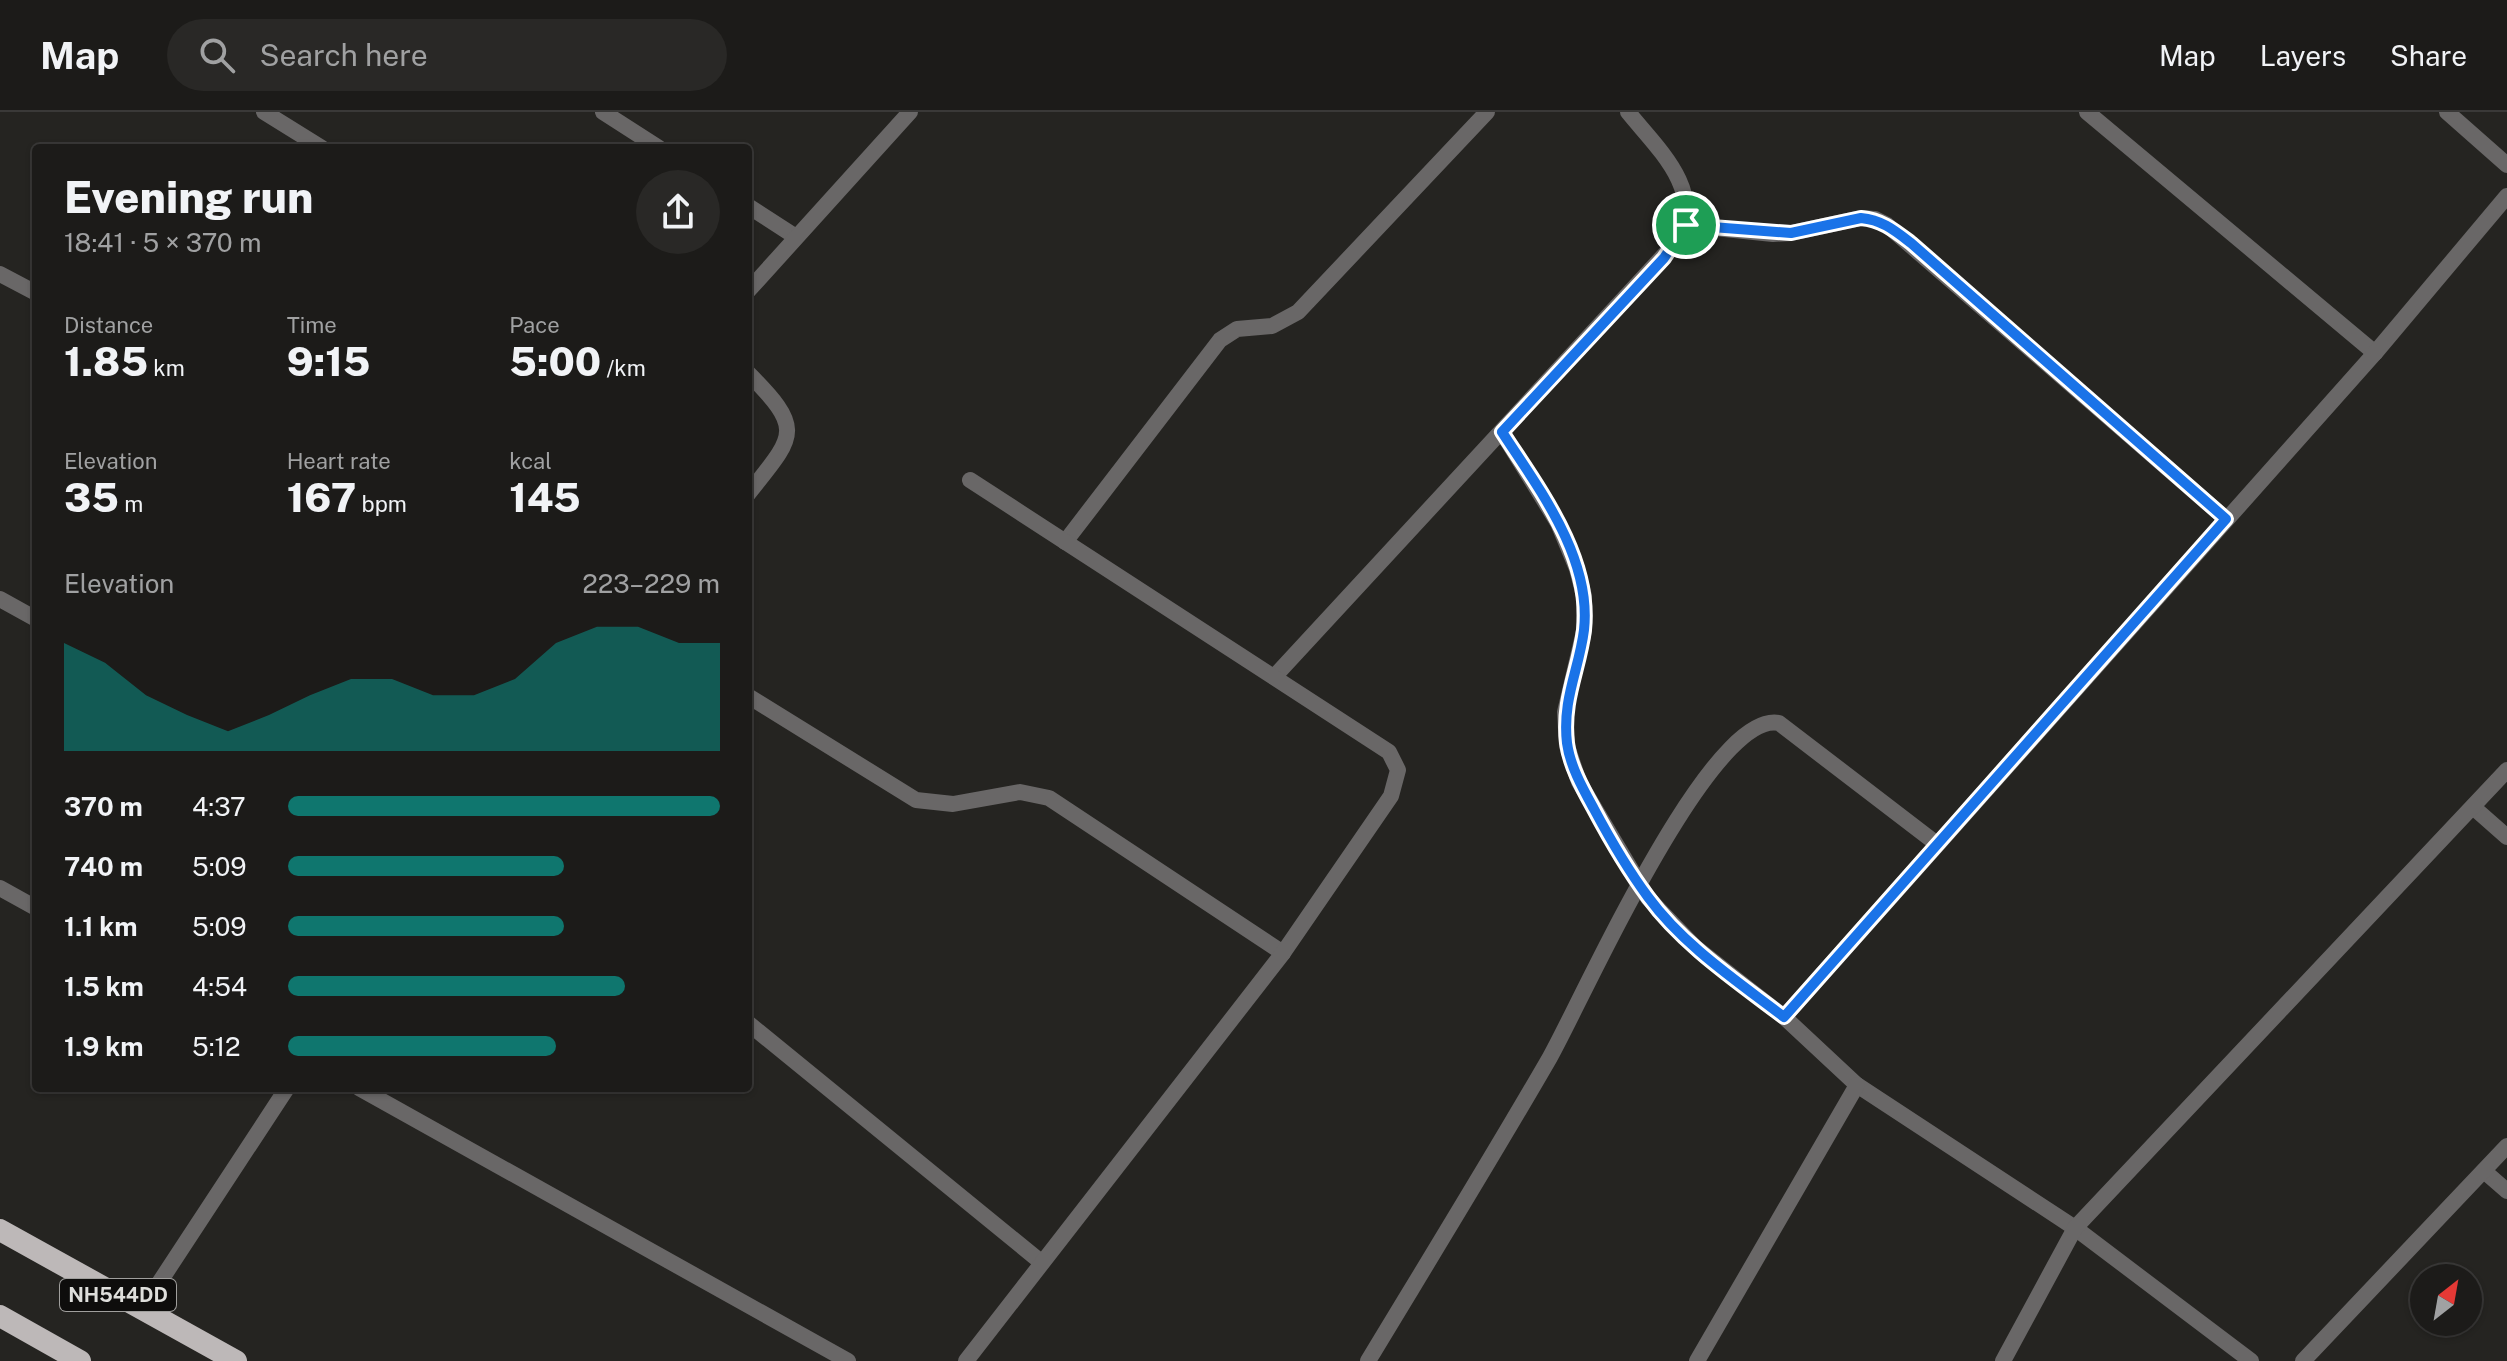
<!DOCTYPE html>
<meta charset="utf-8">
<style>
body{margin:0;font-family:"Public Sans",sans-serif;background:#292826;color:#f1f3f6;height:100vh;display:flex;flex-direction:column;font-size:30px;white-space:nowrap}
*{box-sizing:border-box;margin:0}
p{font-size:26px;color:#a0a1a2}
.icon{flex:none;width:44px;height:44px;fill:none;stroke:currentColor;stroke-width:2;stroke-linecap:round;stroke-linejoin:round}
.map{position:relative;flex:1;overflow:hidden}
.sheet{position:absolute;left:32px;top:32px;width:720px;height:948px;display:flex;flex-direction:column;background:#1c1b19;border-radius:8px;box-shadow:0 2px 6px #0004,0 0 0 2px #3a3938}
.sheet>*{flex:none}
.needle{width:52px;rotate:31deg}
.buttons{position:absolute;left:2410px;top:1152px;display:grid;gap:16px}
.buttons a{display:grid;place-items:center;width:72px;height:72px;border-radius:50%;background:#1c1b19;box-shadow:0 2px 6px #0004,0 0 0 2px #3a3938;font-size:40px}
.pin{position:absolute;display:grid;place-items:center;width:68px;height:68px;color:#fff;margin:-34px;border:4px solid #fff;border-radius:50%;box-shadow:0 2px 8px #0007}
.round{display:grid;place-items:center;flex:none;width:84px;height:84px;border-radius:42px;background:#292826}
.head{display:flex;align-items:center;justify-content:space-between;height:136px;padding:0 32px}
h1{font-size:44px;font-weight:800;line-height:60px}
.metrics{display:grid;grid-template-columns:repeat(3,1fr);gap:12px;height:136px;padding:8px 32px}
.metrics div{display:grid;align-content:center}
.metrics b{font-size:40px;font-weight:800}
.metrics small{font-size:22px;font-weight:400}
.metrics p{font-size:22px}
.chart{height:224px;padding:16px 32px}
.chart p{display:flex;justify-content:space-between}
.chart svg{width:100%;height:144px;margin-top:8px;fill:#0f766e;opacity:.7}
ul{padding:0 32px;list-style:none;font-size:26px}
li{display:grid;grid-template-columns:128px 96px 1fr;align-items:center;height:60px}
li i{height:20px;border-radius:10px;background:#0f766e}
header{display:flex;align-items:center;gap:48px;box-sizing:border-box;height:112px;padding:0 40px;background:#1c1b19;border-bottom:2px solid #3a3938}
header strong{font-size:38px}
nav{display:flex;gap:44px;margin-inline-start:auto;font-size:28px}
.search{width:560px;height:72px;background:#292826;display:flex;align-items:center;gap:20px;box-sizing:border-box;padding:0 28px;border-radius:44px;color:#a0a1a2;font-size:30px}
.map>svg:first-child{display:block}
</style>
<header>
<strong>Map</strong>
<div class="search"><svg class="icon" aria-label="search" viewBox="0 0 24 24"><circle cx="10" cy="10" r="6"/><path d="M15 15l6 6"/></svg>Search here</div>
<nav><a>Map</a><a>Layers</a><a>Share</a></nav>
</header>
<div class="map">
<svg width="2507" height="1249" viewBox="0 0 2507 1249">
<rect width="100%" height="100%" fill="#252421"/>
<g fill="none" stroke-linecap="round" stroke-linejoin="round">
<g stroke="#696767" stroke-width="16">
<path d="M264,0L322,36"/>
<path d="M603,0L659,36"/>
<path d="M2087,0L2375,241"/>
<path d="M2447,0L2507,53"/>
<path d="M748,94L796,125"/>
<path d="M1686,113L1773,122L1791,121L1861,106L1875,107L1887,113L2226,407"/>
<path d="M0,162L36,181"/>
<path d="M748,179L910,0"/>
<path d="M748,261C805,318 795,323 748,382"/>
<path d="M1502,320L1558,411L1577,457L1584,484V519L1565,600L1567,634L1579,670L1648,786L1695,835L1784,905L1857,973L2075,1116L2251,1249"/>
<path d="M1065,430L1220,228L1237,217L1272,214L1298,200L1487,0"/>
<path d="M0,487L36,507"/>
<path d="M1274,565L1679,127C1704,77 1657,36 1628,0"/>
<path d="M748,584L916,688L953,692L1020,680L1049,686L1283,841"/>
<path d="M2473,695L2507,725"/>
<path d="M0,776L36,796"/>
<path d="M1784,905L2375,241L2507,84"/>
<path d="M748,911L1041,1150"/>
<path d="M359,976L848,1249"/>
<path d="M2484,1059L2507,1079"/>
<path d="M142,1197L287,976"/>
<path d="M966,1249L1283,841L1391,684L1398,658L1389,640L970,368"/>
<path d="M1368,1249C1429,1148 1490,1049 1549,947C1581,891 1710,597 1779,611L1937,732"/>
<path d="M1697,1249L1857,973"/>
<path d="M2003,1249L2075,1116L2507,658"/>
<path d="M2303,1249L2507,1034"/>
</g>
<g stroke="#bdb8b8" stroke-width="22">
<path d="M0,1118L236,1249"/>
<path d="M0,1204L80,1249"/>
</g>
</g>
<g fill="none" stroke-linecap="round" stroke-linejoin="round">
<g stroke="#fff" stroke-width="16">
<path id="route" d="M1861,106C1882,108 1894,118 1911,131L2226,407L1784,905C1737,869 1683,833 1648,785C1628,758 1610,727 1594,697C1583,677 1570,654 1567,631C1562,587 1579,558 1584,518C1592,446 1539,377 1502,320L1664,146L1686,113L1791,121Z"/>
</g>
<use href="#route" stroke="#1a73e8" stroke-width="10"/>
</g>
<g text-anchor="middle" stroke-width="6" stroke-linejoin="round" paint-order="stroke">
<rect fill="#0e0d0c" stroke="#a09f9d" stroke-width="2" x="60" y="1167" width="116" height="32" rx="6"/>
<g font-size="20" font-weight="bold" fill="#dededb">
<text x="118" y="1190">NH544DD</text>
</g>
</g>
</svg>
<div class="buttons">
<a><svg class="needle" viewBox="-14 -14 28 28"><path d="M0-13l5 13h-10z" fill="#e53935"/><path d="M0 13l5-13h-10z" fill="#a0a1a2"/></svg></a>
</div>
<div class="pin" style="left:1686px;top:113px;background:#1e9e55"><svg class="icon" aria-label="arrive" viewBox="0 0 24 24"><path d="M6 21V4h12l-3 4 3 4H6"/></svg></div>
<section class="sheet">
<div class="head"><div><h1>Evening run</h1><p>18:41 · 5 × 370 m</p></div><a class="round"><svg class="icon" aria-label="share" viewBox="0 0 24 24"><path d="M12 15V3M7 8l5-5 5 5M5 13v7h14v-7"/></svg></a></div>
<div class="metrics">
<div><p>Distance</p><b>1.85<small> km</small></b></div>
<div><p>Time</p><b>9:15</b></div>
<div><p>Pace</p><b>5:00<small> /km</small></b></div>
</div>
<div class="metrics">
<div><p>Elevation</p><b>35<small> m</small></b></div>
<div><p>Heart rate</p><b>167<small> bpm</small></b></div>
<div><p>kcal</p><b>145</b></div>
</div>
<div class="chart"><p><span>Elevation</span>223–229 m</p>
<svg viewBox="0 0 160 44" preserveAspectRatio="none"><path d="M0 44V11L10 17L20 27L30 33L40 38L50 33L60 27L70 22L80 22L90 27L100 27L110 22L120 11L130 6L140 6L150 11L160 11V44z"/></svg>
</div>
<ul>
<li><b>370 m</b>4:37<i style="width:100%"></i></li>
<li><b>740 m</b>5:09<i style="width:64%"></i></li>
<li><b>1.1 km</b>5:09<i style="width:64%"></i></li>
<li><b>1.5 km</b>4:54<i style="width:78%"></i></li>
<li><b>1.9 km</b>5:12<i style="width:62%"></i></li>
</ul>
</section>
</div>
